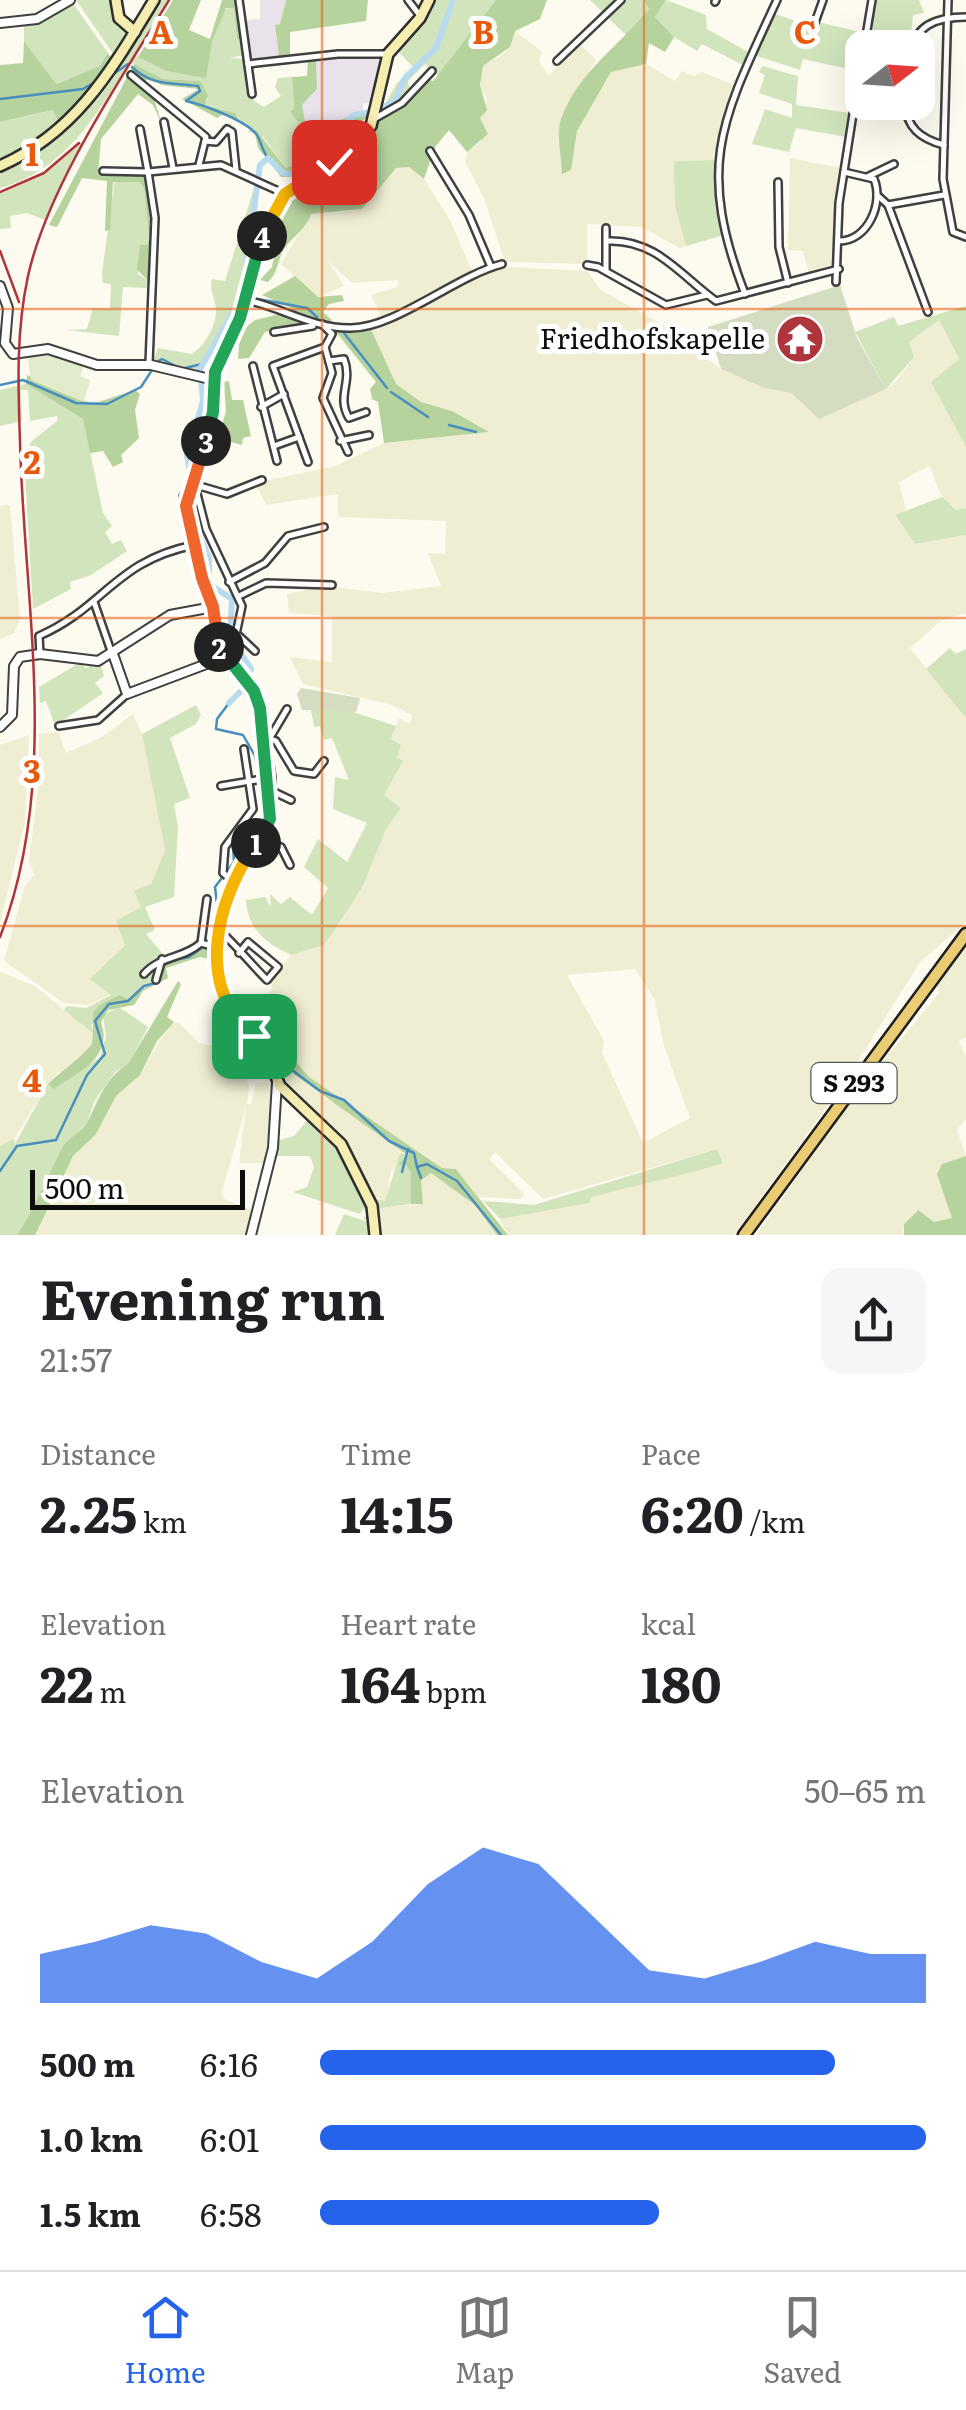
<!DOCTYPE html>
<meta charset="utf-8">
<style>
body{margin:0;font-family:Literata,serif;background:#f6f6f6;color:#202124;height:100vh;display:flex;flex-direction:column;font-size:38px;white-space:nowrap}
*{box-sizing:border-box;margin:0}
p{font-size:32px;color:#757577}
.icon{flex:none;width:55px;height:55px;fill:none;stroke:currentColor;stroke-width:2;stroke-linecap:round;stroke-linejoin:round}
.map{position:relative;height:1235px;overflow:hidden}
.drawer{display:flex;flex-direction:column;background:#fff;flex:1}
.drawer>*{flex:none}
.needle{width:65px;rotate:73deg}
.tools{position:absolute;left:845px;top:30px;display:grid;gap:20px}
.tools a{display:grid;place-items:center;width:90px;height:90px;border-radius:20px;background:#fff;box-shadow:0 10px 40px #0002;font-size:50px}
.scale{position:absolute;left:30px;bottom:25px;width:215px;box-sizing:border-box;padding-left:10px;border:5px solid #0d0d0d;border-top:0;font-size:28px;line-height:35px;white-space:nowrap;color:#0d0d0d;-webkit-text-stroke:8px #fff;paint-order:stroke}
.pin{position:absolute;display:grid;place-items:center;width:85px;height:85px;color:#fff;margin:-42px;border-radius:20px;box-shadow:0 5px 15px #0006}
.km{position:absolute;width:50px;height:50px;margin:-25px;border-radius:50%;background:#222;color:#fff;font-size:28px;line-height:50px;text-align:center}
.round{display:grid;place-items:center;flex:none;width:105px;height:105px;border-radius:20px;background:#f6f6f6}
.headline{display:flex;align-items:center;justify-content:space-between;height:170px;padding:0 40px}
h1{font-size:55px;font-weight:700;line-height:75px}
.figures{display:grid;grid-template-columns:repeat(3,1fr);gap:15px;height:170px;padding:10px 40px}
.figures div{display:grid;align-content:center}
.figures b{font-size:50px;font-weight:700}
.figures small{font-size:28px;font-weight:400}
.figures p{font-size:28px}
.chart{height:280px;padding:20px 40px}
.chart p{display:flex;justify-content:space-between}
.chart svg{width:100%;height:180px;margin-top:10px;fill:#2563eb;opacity:.7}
ul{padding:0 40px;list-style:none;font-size:32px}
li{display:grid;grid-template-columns:160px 120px 1fr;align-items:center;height:75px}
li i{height:25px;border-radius:12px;background:#2563eb}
.menu{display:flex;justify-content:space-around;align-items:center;height:140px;border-top:2px solid #e0e0e0;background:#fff;font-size:28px;color:#757577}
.menu a{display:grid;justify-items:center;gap:5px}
.menu .selected{color:#2563eb}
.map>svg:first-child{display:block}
</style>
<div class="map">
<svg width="966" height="1235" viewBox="0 0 966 1235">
<rect width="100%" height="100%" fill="#fdfaef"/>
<g fill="#eae2eb">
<path d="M260,0H286L280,25L275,26L279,57L249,60L243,20L260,19Z"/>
<path d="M374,54L381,59L375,102L363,104V111L345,121L318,125L305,121L302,105L317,89L316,58Z"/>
</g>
<g fill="#f0eed2" fill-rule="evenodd">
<path d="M515,31L542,52L539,61L549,76L578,42L596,60L560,122L571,170L577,131L611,72L646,64L675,81L682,71L693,76L702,72L734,85L720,129L716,160L675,161V206L686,246L680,248L641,227L587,224V264L505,262L484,198L465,162L467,152L481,142L480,118L487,99L480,85L483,66L504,54Z"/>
<path d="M790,158L841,168L836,268L809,274L803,251L788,250Z"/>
<path d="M409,167L424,179L450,220L474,276L507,267L587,271L601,290L665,326L721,369L764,388L791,393L819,419L893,385L914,357L909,342L939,320L959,360L931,382L966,447V508L956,510L942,497L929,466L899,482L906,510L895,516L915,544L966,535V613L942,620L910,648L966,718V922L920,962L848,1077L734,1235H508L500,1219L723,1162L717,1149L543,1199L495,1152L489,1159L524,1194L520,1199L479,1197L456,1169L442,1168L309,1077L251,1010L273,989L270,981L291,955L363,886L386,829L401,808L384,795L397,758L391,739L399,718L410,724L412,715L392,705L303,684L290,657L332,662V616L289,613L287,594L325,586L383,593L441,586L428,553L445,554L446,521L338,517V494L266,505L255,483L335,466L384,443L487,432L452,411L421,402L396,384L370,327L383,321L371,295L398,287V280L352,283L328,261L344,286L318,297L281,264L311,214L354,211L396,168ZM635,969L655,1000L663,1043L690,1118L643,1143L602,1053L604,1041L567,975Z"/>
<path d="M10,505L20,619L14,633L0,639V506Z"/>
<path d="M133,714L142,734L165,850L125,944L91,979L112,994L88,1005L64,1003L4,961L25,886L34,875L29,860L39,782V734L58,732L66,753L102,737Z"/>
<path d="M29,735L25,822L0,923V745Z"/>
<path d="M966,943V1037L959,1041L966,1057V1119L957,1130L966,1156L943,1164L952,1218L934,1222L917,1210L904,1224L903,1235H756L853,1098L939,993L938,985Z"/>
<path d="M0,972L35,986L94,1034L92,1044L76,1065L58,1073L48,1084L14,1139L0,1146Z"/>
<path d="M170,1023H179L199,1043L219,1047L227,1060L244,1070L249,1088L247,1104H251L256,1083H269L272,1129L267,1163H239L246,1107L222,1192L224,1199L257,1212L248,1235H35L46,1204L73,1156L96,1134L116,1096L140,1075Z"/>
<path d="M278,1059L324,1098L341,1105L398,1149L401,1158L391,1172L386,1201L370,1196L339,1136L284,1085L275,1066Z"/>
<path d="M431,1173L475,1205L497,1235H380V1208L422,1204L421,1179Z"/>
</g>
<g fill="#d1e4bc">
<path d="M76,0H111L114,16L126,32L114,55Z"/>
<path d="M159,0H167L134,55L166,71L196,75L222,10L234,7L237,39H243L245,55L229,58L246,59L254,101L264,107L281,96L275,87L278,78L292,77L294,109L290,111L301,124L325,137L329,151L286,168L263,137L238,121L236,113L205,106L208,99L200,81L163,79L130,62C97,114 65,171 0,188V169C79,137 116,69 159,0Z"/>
<path d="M433,0H496L438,75L425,64L408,81L410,91L379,115L397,83L413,67L396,49L433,9Z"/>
<path d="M590,0H644L650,9L627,36Z"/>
<path d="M666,0L706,15L707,29L750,53L743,65L702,44L697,51L674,37L655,17Z"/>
<path d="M875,0H919L924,13L913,15L910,47H868Z"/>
<path d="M72,2L108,53L101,66L55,84L24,41V26Z"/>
<path d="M773,13L813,27L818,22L864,33L858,71L803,59L800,70L754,55Z"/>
<path d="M762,66L798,76L796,105L850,113L847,137L796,128L789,152L752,144L765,109L792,118V104L759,93L765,75L759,72Z"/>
<path d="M54,110L61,127L0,164V122Z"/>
<path d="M83,141L45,220L27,213L10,216L11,228L0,229V194L45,174Z"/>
<path d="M716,160L724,235L686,246L675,206L674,161Z"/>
<path d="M115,179L139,182L144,188L149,238L138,274L148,281L147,288L123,287L119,336L66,330L87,329L93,308L110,309L111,284L103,283L102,273Z"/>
<path d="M255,185L259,186C256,240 247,294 220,341H215L198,371L152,364L158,348L192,354C204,346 216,327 216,311C216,298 209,293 212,279L225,281Z"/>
<path d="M966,306V447L931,382L959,359L939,320L909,342L914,357L886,389L855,332L894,317L898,326Z"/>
<path d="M26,384L83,419L103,513L112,526L105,532L112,544L121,540L127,551L91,575L70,582L71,589L33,609L24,455L32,441L57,421V416L30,421L28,390H21L22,421L0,426V390Z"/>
<path d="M942,497L956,510L966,508V535L915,544L895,515Z"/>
<path d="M950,648L955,654L966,649V718L926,669Z"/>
<path d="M81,662L85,668L100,662L104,676L95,683L103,693L55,726L46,701L40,703L39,687Z"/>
<path d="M196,705L201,715L196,724L170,738L190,798L174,804L178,828L174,897L145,907L155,930L146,934L168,960L158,981L128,999L120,995L91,1025L94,1034L64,1010L67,1006L86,1008L111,995L90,979L125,945L116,921L141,907L134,891L151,884L165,850L142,734Z"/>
<path d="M311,710H347L396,726L391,739L401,745L397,758L403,761L384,795L401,808L386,829L363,886L324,945L291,955C265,943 248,929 246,900L265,897L271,907L270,894L281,904L290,897L312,915L328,888L304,867L318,839L347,862L367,823L333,809L335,777L349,780L332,738L324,740L320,726L314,727Z"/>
<path d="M119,1007L148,1027L128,1065L115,1072L94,1102L87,1123L61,1150L56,1168L17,1235H0V1146L14,1139L15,1144L48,1084L55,1088L100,1057L106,1036L103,1015Z"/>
<path d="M313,1112C346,1129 348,1175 375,1199L385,1201L400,1153L408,1155L405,1164L411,1172V1204L380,1208V1235H335L344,1214L371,1223L363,1218L371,1213L366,1214L336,1135Z"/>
<path d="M312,1115C340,1142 349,1173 364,1208L360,1214L293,1192L307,1187L314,1167L310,1156H273L276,1141L294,1136Z"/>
<path d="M717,1149L723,1163C679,1177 638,1184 592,1197L589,1203L500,1219L483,1201L534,1205Z"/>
</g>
<g fill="#b6d39d">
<path d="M173,0H201L189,30L210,39L222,0H237L243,39H237L234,8H226L212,41L206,78L166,71L138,57Z"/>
<path d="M286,0H368L366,21L290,32V56L279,57L275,25L280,24Z"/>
<path d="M496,0H547L540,19L515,31L510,47L483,66L480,85L487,110L480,118L488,134L467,152L449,130L435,147L424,179L409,167L396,168L362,209L311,214C306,229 295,235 287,245C277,256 280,271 268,282L260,280L272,267L279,233L268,225L289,194L312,177L338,170L377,121L426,79L433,81Z"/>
<path d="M644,0H666L655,17L674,37L665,52L649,43L646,64L611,72L577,131L571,170L562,174C562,158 556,134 561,119C578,72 619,46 649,9Z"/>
<path d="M24,41L56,84L100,66L108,53L112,59L61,127L53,110L0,122V65L23,63Z"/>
<path d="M316,58L317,89L302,105L305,121C330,129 343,117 365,111L367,117L352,129L359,134C336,156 315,178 281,177L258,148L255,133L247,131L256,130L286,168L329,151L325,137L297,121L290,111L294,109L292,77L307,76L308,59Z"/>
<path d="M134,64L163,79L200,81L208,95L205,106L236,113L238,121L225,113L217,118L182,99L199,89L161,85L149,77L140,88L154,99L162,124L153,105L138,94L101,139L98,173L145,175L152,218L148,281L137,269L140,245H147L149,238L144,188L139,182H113L110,230L105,231L107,181L82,178L57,227L49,225Z"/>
<path d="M295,276L318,297L342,295L344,301L329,304L323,312L332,320L327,323L292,315L293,309L262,295Z"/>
<path d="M280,314L304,325L265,332L249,358L238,359L240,332L255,320Z"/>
<path d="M332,327H370L396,384L421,402L452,411L489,432L384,443L378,402L372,399L370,389L376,382Z"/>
<path d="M27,375L92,404L135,390L140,394L135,410L139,438L121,455L123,462L113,467L103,451L90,453L83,419L26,384Z"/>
<path d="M229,381L232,400H243L251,436L243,438L242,445L227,441L216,448L226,411L224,382Z"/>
<path d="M202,946L212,949L214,960L200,957L166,968L168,978L143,991L134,1005L108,1010L101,1022C113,1058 81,1070 54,1089L48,1084C63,1069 77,1062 92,1044C96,1012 83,1011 120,995L128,999L158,981L163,961L181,958Z"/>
<path d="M178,981L181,984L167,1017L174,1022L157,1041L140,1075L116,1096L96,1134L73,1156L35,1235H17C34,1208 47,1179 61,1150C66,1138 82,1133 88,1121C99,1099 105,1078 128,1064Z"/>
<path d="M227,994L251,1010L309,1077L442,1168L456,1169L508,1235H497L475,1205L431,1173L421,1180L423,1204H411V1172L405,1164L398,1165L407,1155L274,1060C264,1033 237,1022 227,994Z"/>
<path d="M966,1156V1235H904V1224L918,1210L934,1222L952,1218L937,1174L942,1164Z"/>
</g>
<g fill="#d4ddc2">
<path d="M840,285L857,338L886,389L819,419L791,393L764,388L721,369L708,327Z"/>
<path d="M301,688L360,698L356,712L302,710L297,694Z"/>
</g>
<path fill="#e1eccd" d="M44,351L84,365L80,376L90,380L84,402L31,380L28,359Z"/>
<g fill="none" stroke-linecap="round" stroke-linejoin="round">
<g stroke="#498fbd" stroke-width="2.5">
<path d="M132,67C153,87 172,82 198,86L200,91L186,101C201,104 246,120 257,135C261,142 262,150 268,158"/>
<path d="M112,75L128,64"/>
<path d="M0,99L83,89L95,82"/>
<path d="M258,299L307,308L317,317"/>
<path d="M344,333L387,388"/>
<path d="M155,363L162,359L181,369L202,364"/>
<path d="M0,385L23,380L76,403L107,404L141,387L152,370"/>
<path d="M391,392L428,417"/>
<path d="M449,425L476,432"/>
<path d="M229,703L217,719L216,729L243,735L255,756L266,807"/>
<path d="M218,913L215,887L234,862L233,842L263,828L266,820"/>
<path d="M208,942L215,926"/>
<path d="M171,961L189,957L203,947"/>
<path d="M228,998L237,1012L255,1022L278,1054L282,1053L284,1064L320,1091L344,1100L389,1141L414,1153L417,1167L427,1164L457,1181L501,1235"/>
<path d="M417,1167L421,1178"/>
<path d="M0,1171L17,1146L56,1140L87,1075L105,1054L95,1021L109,1004L128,1001L144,986L159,982L162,967"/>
<path d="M402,1172L408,1149"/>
</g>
<path stroke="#b9dbef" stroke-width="6" d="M229,703L246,686L251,669L230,637L232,599L209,584V558L201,538L187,455L203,401L200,369L242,296L260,165L268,158L283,173L291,174L330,155L345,124L354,115L378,111L395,100L405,78L436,48L453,0"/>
<g stroke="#404040" stroke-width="10">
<g id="minor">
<path d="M239,0L252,94"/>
<path d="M408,0L421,17"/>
<path d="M948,0L943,179L953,232L966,237"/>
<path d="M715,2L716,0"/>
<path d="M813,28L823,0"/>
<path d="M864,48L872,0"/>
<path d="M913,48C917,22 944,17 966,17"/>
<path d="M557,61L621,0"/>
<path d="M248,64L338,54H388"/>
<path d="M131,75L206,137L199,165"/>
<path d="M905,102C906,128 921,139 944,145"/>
<path d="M374,119L402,103L432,71"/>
<path d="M164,122L173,168"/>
<path d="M205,141L216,142L227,129L232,132L236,170"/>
<path d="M430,151L469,215L491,267"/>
<path d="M103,171L148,172L140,129"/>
<path d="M869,176L894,164"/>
<path d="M778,182L779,247L788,283"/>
<path d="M877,195L888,205L944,195"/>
<path d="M888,205L928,312"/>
<path d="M606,228V271"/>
<path d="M608,241C656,239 681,276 716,301L839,269"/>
<path d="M839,241C868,241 884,203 874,179L844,172"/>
<path d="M587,265L598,267L666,305L707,295"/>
<path d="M836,282L839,203L862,57"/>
<path d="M745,294C695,164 722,119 777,0"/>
<path d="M246,300C281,307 314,329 351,328C395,328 456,276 502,264"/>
<path d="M274,332L313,326"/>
<path d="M325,347L332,373L323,398L348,452"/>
<path d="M329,361L344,359C353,382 336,396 349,418L366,412"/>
<path d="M149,363L155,218L148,172L221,165L285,194"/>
<path d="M253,366L277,461"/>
<path d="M261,407L284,394"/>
<path d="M340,441L369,435"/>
<path d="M274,446L299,437"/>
<path d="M308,462L273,366L325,347L332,334L322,324"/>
<path d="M196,485L227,494L262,480"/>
<path d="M195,486L206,529L242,606L231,658"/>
<path d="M229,582L265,563L288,536L324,527"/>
<path d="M239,596L266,583L332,585"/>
<path d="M94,602L111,651"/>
<path d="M239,636L255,651"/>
<path d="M40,654L39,636C105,607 115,561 194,545"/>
<path d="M59,726L98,720L126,695"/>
<path d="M271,736L287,709"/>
<path d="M265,737L276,741L294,771L314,774L324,761"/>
<path d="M221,786L268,778"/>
<path d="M270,790L291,800"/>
<path d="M261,840L281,847L290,865"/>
<path d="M234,882L223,873L225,847L253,809L244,749"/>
<path d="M218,929C235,944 251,964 267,980L278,967L248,942L239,953"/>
<path d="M201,943L207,899"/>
<path d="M144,974C161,955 183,959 201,943L215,947"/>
<path d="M156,980L162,959"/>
</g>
</g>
<g stroke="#404040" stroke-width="12">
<g id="tertiary">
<path d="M0,23L37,19L70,0"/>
<path d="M0,286L8,308L5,343L13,354L48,349L97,365H151L214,380"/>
<path d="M113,654L127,694L225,657"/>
<path d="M0,727L12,715L14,666L20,657L40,654L98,661L170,615L213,607"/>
<path d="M251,1235L273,1148L277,1082"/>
</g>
</g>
<g stroke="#2f2f2f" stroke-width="14">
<g id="secondary">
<path d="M116,0L119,18L135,32"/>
<path d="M0,166C77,132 112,69 154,0"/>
<path d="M375,1235L372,1206L341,1144L280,1086L263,1046L235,1020L224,1001L215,940L228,894L269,826L270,778L258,699L216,639L213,607L202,578L185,497L196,480L211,424L215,372L240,318L253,259L268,224L285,194L334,162L371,126L388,54L420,18L429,0"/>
</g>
</g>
<g stroke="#1e1e1e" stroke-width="15">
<path id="primary" d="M744,1235L966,934"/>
</g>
<use href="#minor" stroke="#fff" stroke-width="5"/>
<use href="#tertiary" stroke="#fff" stroke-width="8"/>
<use href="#secondary" stroke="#f6eeb1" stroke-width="9"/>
<use href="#primary" stroke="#e9cc73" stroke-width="10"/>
<g stroke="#ad353b" stroke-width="2.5">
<path d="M0,192L44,173L79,143"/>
<path d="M0,251L19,302"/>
<path d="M0,937C61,780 24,605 20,442C18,386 16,331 28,276C48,186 121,79 169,0"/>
</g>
</g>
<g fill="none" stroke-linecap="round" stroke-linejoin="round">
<g stroke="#fff" stroke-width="20">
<path id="split-1" d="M254,1036C193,985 217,901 256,843"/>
</g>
<g stroke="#fff" stroke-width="20">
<path id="split-2" d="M219,647L254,691L260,708L270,819L256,843"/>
</g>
<g stroke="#fff" stroke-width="20">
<path id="split-3" d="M206,441L186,506L202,578L213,607L219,647"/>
</g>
<g stroke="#fff" stroke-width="20">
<path id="split-4" d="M206,441L213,412L215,372L240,318L262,236"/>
</g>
<g stroke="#fff" stroke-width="20">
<path id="split-5" d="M262,236L285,194L334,162"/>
</g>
<use href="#split-1" stroke="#f5b400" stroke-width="12"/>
<use href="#split-2" stroke="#22a559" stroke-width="12"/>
<use href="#split-3" stroke="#f0652b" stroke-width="12"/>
<use href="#split-4" stroke="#22a559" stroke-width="12"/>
<use href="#split-5" stroke="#f5b400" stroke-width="12"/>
</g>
<path fill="none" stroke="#e8590c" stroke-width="2.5" stroke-opacity="0.55" d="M322,0V1235M644,0V1235M0,309H966M0,618H966M0,926H966"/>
<defs>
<g id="temple-disc" transform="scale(2.5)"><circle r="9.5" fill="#ad353b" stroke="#fff"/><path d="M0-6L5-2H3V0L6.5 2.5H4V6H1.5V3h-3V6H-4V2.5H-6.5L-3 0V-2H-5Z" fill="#fff"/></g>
</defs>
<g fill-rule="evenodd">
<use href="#temple-disc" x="800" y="339"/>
</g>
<g text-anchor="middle" stroke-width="10" stroke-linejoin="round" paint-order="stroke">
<rect fill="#fff" stroke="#565656" stroke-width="2.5" x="811.5" y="1063" width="85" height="40" rx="8"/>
<g font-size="25" font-weight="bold" fill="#0d0d0d">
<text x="854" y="1092">S 293</text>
</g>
<g font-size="28" fill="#0d0d0d" stroke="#fff" text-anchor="end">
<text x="765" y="349">Friedhofskapelle</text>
</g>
</g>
<g font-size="32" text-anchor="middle" font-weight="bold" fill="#e8590c" stroke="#fff" stroke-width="10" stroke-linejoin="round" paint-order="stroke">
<text x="161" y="44">A</text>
<text x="483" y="44">B</text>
<text x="805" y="44">C</text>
<text x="32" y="166">1</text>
<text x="32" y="474">2</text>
<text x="32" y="783">3</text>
<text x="32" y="1092">4</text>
</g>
</svg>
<div class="tools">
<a><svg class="needle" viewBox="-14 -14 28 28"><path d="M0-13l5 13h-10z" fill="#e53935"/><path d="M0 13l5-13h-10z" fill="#757577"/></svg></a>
</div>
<div class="scale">500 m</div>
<div class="pin" style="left:254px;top:1036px;background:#1e9e55"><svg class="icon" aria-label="arrive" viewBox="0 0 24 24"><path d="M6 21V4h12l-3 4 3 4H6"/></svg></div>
<div class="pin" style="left:334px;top:162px;background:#d93025"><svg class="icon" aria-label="check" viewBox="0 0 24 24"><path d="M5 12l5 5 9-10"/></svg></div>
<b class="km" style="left:256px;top:843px">1</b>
<b class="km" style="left:219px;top:647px">2</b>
<b class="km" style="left:206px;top:441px">3</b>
<b class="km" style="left:262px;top:236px">4</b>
</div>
<section class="drawer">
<div class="headline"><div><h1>Evening run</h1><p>21:57</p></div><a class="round"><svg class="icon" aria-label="share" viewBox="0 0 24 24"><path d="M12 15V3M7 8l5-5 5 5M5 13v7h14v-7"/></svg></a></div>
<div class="figures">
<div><p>Distance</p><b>2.25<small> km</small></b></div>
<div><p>Time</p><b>14:15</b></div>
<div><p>Pace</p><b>6:20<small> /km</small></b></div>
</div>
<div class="figures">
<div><p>Elevation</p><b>22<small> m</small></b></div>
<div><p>Heart rate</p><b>164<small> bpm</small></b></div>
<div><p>kcal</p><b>180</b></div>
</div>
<div class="chart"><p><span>Elevation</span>50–65 m</p>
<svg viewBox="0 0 160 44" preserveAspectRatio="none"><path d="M0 44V32L10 29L20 25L30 27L40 34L50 38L60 29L70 15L80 6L90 10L100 23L110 36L120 38L130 34L140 29L150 32L160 32V44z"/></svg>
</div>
<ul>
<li><b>500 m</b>6:16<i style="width:85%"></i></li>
<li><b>1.0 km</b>6:01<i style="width:100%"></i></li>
<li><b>1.5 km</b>6:58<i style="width:56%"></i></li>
</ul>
</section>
<nav class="menu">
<a class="selected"><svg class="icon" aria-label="home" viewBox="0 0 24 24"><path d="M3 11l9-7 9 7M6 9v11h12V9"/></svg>Home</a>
<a><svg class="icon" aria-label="map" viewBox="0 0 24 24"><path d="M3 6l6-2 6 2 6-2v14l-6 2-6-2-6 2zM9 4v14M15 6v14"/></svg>Map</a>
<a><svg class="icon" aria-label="saved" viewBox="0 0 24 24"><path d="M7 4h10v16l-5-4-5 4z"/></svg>Saved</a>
</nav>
